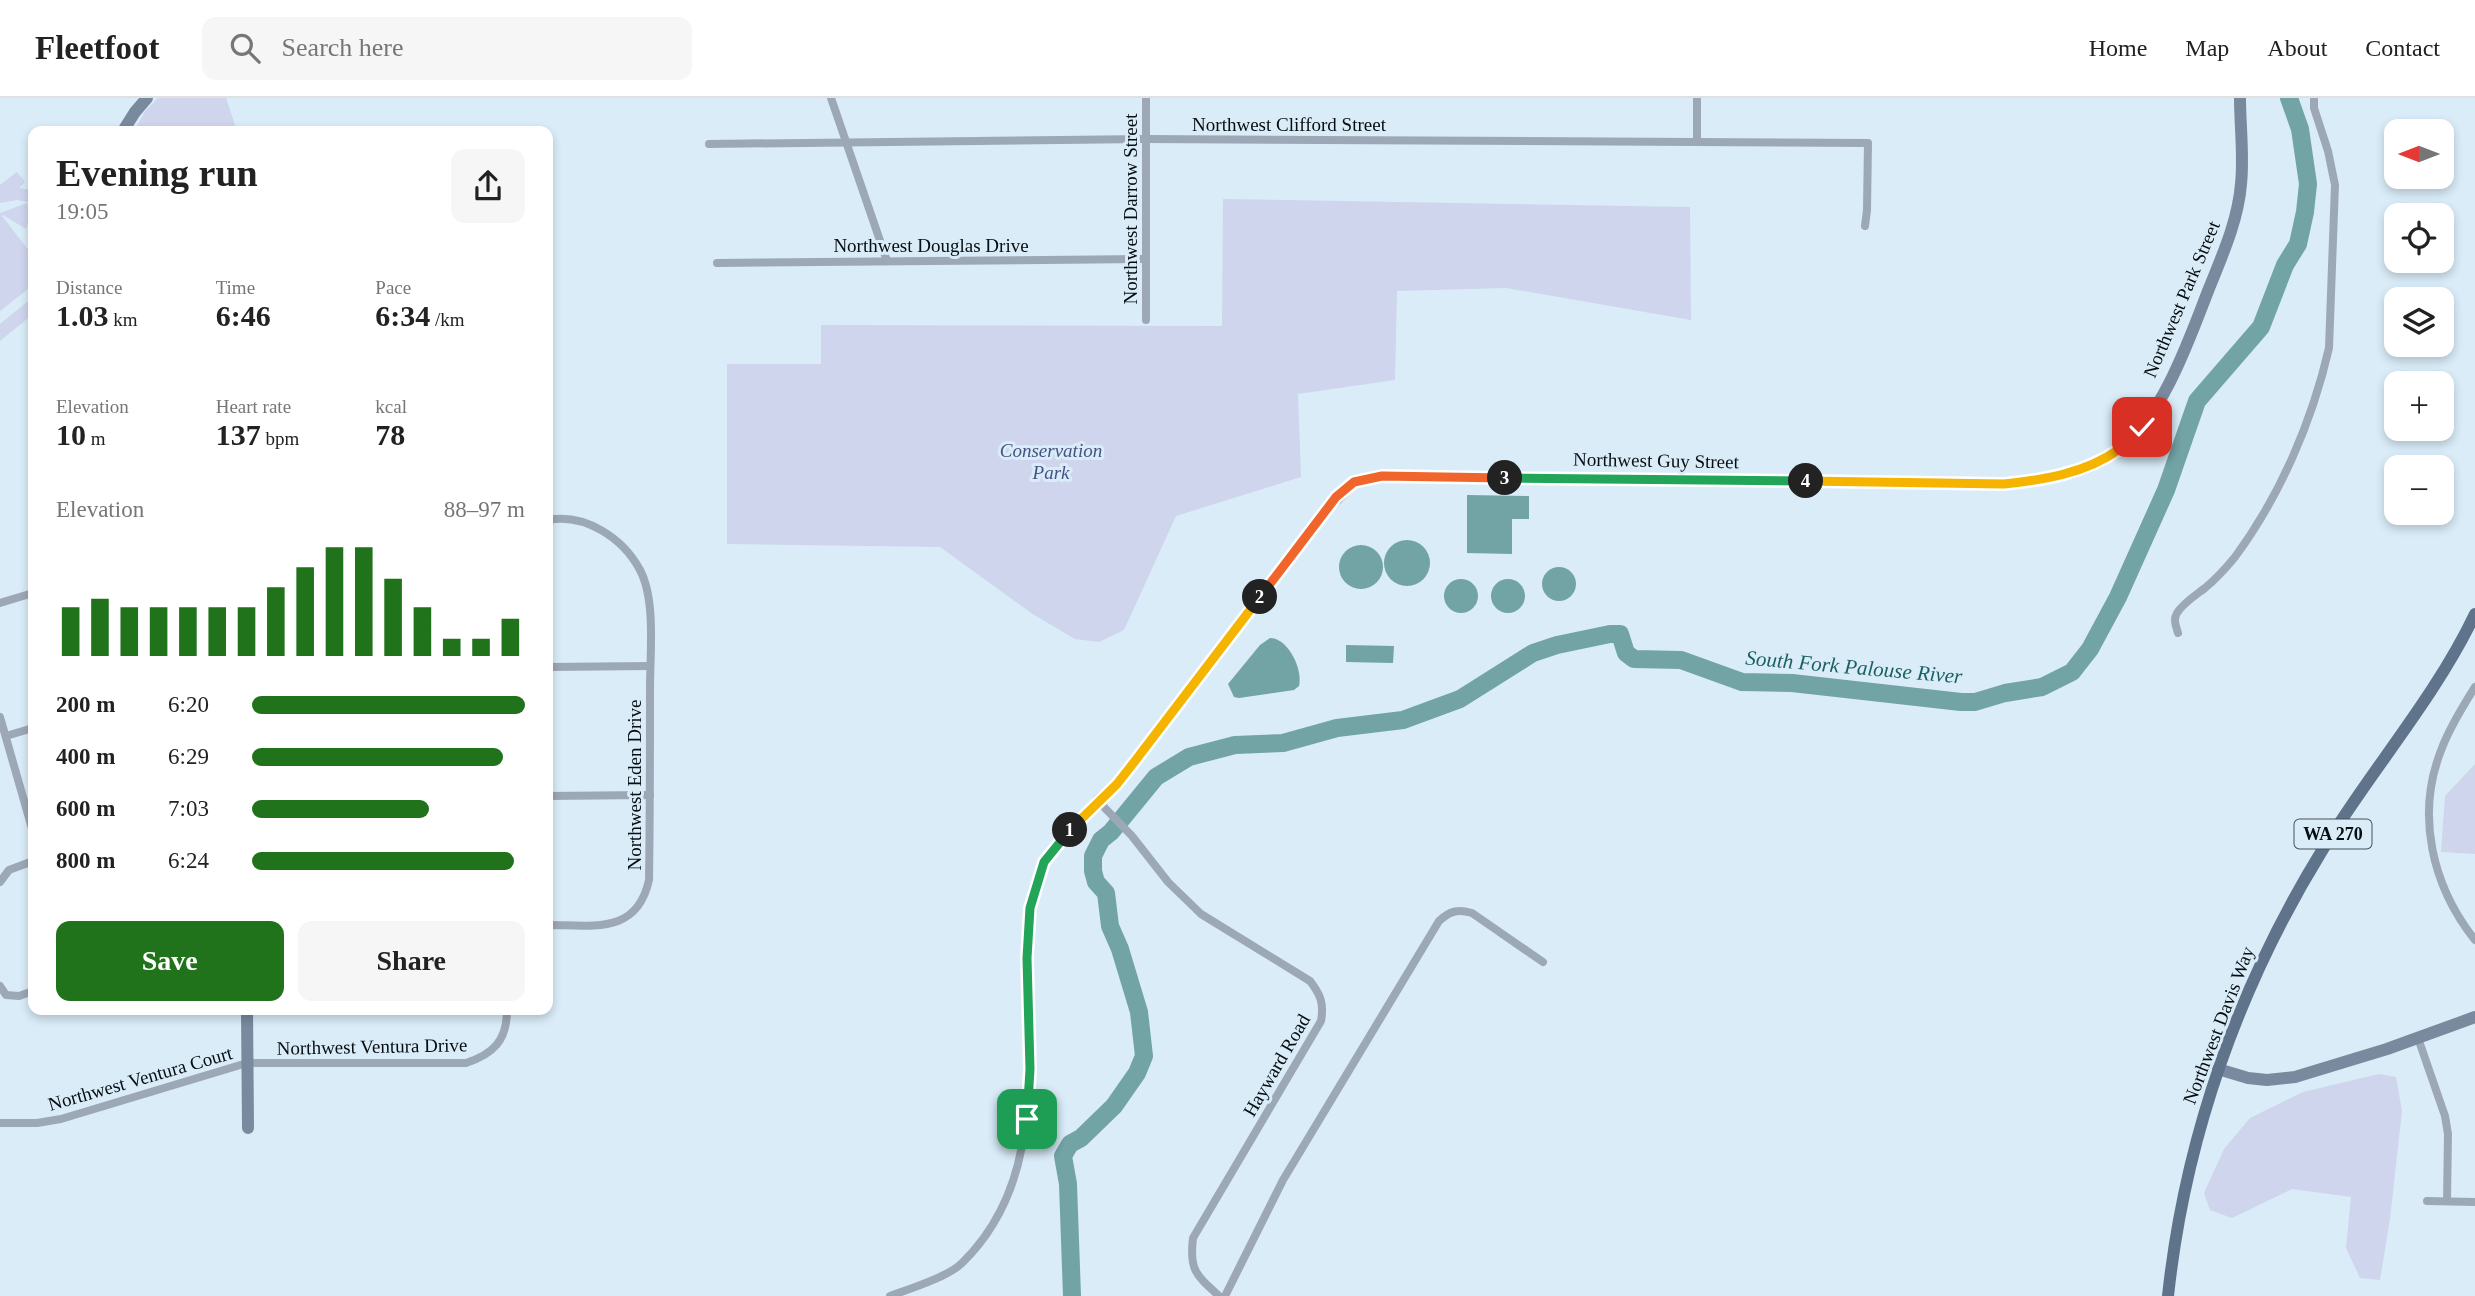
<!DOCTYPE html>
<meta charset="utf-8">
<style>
body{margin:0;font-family:"Times New Roman",serif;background:#f6f6f6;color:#222;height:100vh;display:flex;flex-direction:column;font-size:26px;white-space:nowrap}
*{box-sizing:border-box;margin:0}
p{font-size:23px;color:#767676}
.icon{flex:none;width:38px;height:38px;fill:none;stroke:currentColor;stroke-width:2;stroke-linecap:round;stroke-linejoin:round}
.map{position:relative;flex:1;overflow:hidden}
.panel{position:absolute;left:28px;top:28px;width:525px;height:889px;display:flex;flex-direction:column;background:#fff;border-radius:14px;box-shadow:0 4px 10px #0003}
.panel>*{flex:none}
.needle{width:46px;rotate:270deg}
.tools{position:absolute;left:2384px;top:21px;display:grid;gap:14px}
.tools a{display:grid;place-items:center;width:70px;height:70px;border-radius:14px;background:#fff;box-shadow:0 4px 10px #0003;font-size:35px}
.pin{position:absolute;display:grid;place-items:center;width:60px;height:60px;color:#fff;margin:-30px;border-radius:14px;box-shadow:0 4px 10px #0006}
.km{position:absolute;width:35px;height:35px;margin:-18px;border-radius:50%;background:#222;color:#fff;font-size:19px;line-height:35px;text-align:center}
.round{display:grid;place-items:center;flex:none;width:74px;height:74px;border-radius:14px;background:#f6f6f6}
.overview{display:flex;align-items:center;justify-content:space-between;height:119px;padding:0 28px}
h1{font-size:38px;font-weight:600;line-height:52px}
.stats{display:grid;grid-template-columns:repeat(3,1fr);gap:10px;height:119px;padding:7px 28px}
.stats div{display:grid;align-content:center}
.stats b{font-size:30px;font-weight:600}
.stats small{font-size:19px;font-weight:400}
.stats p{font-size:19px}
.chart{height:196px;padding:14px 28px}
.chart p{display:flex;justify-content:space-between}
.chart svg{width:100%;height:126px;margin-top:7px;stroke:#20721b;stroke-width:6}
.cta{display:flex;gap:14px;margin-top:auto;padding:14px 28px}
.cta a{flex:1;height:80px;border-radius:14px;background:#20721b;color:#fff;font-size:28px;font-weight:600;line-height:80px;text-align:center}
.cta a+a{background:#f6f6f6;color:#222}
ul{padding:0 28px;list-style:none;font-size:23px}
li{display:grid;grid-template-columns:112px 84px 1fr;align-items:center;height:52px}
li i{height:18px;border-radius:9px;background:#20721b}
header{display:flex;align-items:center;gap:42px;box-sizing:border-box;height:98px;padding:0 35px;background:#fff;border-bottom:2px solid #e0e0e0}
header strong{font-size:33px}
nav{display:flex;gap:38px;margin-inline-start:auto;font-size:24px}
.search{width:490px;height:63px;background:#f6f6f6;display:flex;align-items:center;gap:18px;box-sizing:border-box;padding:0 24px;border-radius:14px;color:#767676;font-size:26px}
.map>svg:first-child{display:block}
</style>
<header>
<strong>Fleetfoot</strong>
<div class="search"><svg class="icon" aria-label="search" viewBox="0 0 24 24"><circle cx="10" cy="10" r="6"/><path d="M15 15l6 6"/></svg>Search here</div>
<nav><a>Home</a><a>Map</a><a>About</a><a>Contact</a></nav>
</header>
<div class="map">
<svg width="2475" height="1198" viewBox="0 0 2475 1198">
<rect width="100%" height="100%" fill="#d9ecf8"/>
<g fill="#ced5ed">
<path d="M158,0H226L237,33H134L146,12Z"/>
<path d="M17,74L25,84L19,90L33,92V105L17,102L0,105V87Z"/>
<path d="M1223,101L1690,109L1691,222L1506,190L1397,193L1395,282L1298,296L1301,379L1176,418L1124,532L1099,544L1075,541L1031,515L940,449L727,446V266H821V227L1222,228Z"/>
<path d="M27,105L30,118L26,131L3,117L2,118L33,158V187L0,213V115Z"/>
<path d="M33,199V216L0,243V226Z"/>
<path d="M2475,666V756L2441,754L2445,698Z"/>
<path d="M2379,976L2396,979L2402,1013L2390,1121L2380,1182L2360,1180L2346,1150L2351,1099L2292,1091L2232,1120L2210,1112L2204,1095L2224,1051L2250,1020L2303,994Z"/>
</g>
<g fill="#72a3a5">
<path d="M1467,397L1529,398V421H1512V456L1467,455Z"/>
<circle cx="1407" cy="465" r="23"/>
<circle cx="1361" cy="469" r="22"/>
<circle cx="1559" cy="486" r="17"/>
<circle cx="1508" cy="498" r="17"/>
<circle cx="1461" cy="498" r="17"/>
<path d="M1270,540C1288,540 1303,571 1299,588L1294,592L1239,600L1234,599L1228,586L1260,547Z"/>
<path d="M1346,547L1394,548L1393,565L1346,564Z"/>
</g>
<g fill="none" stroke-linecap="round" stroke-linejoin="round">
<path stroke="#72a3a5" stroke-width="18" d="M1072,1198L1068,1086L1063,1058L1070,1046L1081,1040L1114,1008L1137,975L1144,958L1139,914L1120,851L1110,828L1106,795L1096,784L1093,773V758L1101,742L1111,734L1156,679L1189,659L1235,647L1283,645L1337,630L1403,622L1460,601L1533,555L1557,547L1610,536H1620L1626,555L1634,561L1681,562L1742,584L1792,585L1961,604H1975L2005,595L2042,589L2072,574L2090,551L2118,499L2166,392L2197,303L2261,229L2285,167L2298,146L2305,114L2308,86L2300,31L2289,0"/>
<g stroke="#9da8b6" stroke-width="8">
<path d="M831,0L887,163"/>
<path d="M1697,0V44"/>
<path d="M709,46L1146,41L1868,45L1867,112L1865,128"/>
<path d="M717,165L1145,161"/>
<path d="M1146,222V0"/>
<path d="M548,422C585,415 623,440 640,472C656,502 650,556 650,589C650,653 650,717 649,782C637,837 593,827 548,827"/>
<path d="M0,505L33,495"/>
<path d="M2178,535C2176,528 2173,522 2177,515C2183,505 2196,497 2205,490C2216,481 2226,470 2235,459C2280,398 2312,324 2329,250L2335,87L2328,53L2314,10V0"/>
<path d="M548,569L650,568"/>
<path d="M2475,589C2463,608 2450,629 2442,650C2415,716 2432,788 2475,842"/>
<path d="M0,619L33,734"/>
<path d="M6,638L33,630"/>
<path d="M548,698L650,697"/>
<path d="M0,784L9,772L33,763"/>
<path d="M0,888L6,897L19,898L33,893"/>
<path d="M2418,940L2445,1018L2448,1036L2447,1103"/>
<path d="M0,1025H37L61,1021L247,965H466C493,956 507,943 507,912"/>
<path d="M2427,1103L2475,1104"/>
<path d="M890,1198C909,1191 948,1179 962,1165C1042,1087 1028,978 1027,877C1026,845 1029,790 1045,762C1059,740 1080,721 1098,703L1132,738L1168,784L1201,816L1310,883C1321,897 1324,906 1321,923L1193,1140C1189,1172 1196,1177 1219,1198"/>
<path d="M1225,1198L1283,1082L1439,823C1450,813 1457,811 1472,815L1543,864"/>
</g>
<g stroke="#79899e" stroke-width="12">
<path d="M123,33L135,14L147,0"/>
<path d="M1098,703L1117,686L1135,663L1328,409L1354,384L1383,378L2004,386C2043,382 2089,376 2121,350C2163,317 2189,242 2208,193C2222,158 2238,123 2241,86C2244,58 2240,28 2240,0"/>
<path d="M247,912L248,1030"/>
<path d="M2218,971L2248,980L2267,982L2295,979L2387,951L2475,919"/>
</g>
<path stroke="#5f738b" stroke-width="12" d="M2168,1198C2185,1039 2239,887 2323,751C2371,672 2435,600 2475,516"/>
</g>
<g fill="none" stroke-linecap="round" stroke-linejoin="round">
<g stroke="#fff" stroke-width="14">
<path id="split-1" d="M1027,1021L1030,971L1027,860L1030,810L1044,764L1070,732"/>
</g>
<g stroke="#fff" stroke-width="14">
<path id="split-2" d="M1070,732L1117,686L1135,663L1260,499"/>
</g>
<g stroke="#fff" stroke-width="14">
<path id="split-3" d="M1260,499L1336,399L1354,384L1382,378L1505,380"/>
</g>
<g stroke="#fff" stroke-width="14">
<path id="split-4" d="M1505,380L1806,383"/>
</g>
<g stroke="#fff" stroke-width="14">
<path id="split-5" d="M1806,383L2004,386C2043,382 2086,375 2118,352C2127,346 2134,337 2142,329"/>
</g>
<use href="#split-1" stroke="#22a559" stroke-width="9"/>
<use href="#split-2" stroke="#f5b400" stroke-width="9"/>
<use href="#split-3" stroke="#f0652b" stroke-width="9"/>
<use href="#split-4" stroke="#22a559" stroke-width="9"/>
<use href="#split-5" stroke="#f5b400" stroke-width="9"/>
</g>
<g text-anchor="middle" stroke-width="6" stroke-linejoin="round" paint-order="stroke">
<rect fill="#d9ecf8" stroke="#465056" stroke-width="2" x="2294.5" y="721.5" width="77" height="29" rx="5"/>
<g font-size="18" font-weight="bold" fill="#070d11">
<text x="2333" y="742">WA 270</text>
</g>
<g font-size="19" fill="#070d11" stroke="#d9ecf8">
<text x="1289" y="33">Northwest Clifford Street</text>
<text transform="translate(1130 111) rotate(-90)" y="7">Northwest Darrow Street</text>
<text x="931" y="154">Northwest Douglas Drive</text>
<text transform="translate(2181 201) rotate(-67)" y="7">Northwest Park Street</text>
<text transform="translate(1656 362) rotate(1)" y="7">Northwest Guy Street</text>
<text transform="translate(634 687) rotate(-90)" y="7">Northwest Eden Drive</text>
<text transform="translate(2218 927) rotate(-69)" y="7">Northwest Davis Way</text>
<text transform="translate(372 948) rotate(-1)" y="7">Northwest Ventura Drive</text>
<text transform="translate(1276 967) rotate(-60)" y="7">Hayward Road</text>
<text transform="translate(140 980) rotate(-16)" y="7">Northwest Ventura Court</text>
</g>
<g font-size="19" font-style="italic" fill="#475284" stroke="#d9ecf8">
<text x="1051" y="359">Conservation<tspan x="1051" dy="22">Park</tspan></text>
</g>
<g font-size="21" font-style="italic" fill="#1a5f62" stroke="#d9ecf8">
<text transform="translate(1854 569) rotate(5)" y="7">South Fork Palouse River</text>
</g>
</g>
</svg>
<div class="tools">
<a><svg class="needle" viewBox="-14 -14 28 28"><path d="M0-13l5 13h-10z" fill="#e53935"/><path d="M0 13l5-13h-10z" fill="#767676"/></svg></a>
<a><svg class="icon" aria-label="locate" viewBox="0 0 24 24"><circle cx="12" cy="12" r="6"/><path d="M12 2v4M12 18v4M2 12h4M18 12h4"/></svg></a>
<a><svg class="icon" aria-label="layers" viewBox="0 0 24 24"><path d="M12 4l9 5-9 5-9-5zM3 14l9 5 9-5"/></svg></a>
<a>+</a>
<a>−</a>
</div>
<div class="pin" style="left:1027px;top:1021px;background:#1e9e55"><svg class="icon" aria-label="arrive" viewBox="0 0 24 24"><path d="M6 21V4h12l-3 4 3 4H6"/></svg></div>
<div class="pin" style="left:2142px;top:329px;background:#d93025"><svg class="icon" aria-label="check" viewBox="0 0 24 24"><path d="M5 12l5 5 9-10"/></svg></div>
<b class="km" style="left:1070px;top:732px">1</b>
<b class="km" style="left:1260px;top:499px">2</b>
<b class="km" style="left:1505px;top:380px">3</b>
<b class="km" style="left:1806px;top:383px">4</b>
<section class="panel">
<div class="overview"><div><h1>Evening run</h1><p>19:05</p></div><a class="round"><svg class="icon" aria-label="share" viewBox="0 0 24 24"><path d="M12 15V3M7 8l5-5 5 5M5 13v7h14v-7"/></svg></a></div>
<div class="stats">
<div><p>Distance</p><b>1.03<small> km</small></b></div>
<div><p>Time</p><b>6:46</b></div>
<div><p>Pace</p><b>6:34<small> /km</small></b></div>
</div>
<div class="stats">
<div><p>Elevation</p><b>10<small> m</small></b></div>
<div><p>Heart rate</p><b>137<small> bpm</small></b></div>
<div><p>kcal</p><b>78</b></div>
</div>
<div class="chart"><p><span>Elevation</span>88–97 m</p>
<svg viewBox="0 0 160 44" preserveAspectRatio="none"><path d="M5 44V27M15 44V24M25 44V27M35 44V27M45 44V27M55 44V27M65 44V27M75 44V20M85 44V13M95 44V6M105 44V6M115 44V17M125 44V27M135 44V38M145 44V38M155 44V31"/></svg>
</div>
<ul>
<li><b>200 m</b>6:20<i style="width:100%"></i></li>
<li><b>400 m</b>6:29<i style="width:92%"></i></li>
<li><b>600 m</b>7:03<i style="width:65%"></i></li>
<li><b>800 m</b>6:24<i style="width:96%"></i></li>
</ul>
<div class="cta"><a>Save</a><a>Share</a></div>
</section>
</div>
